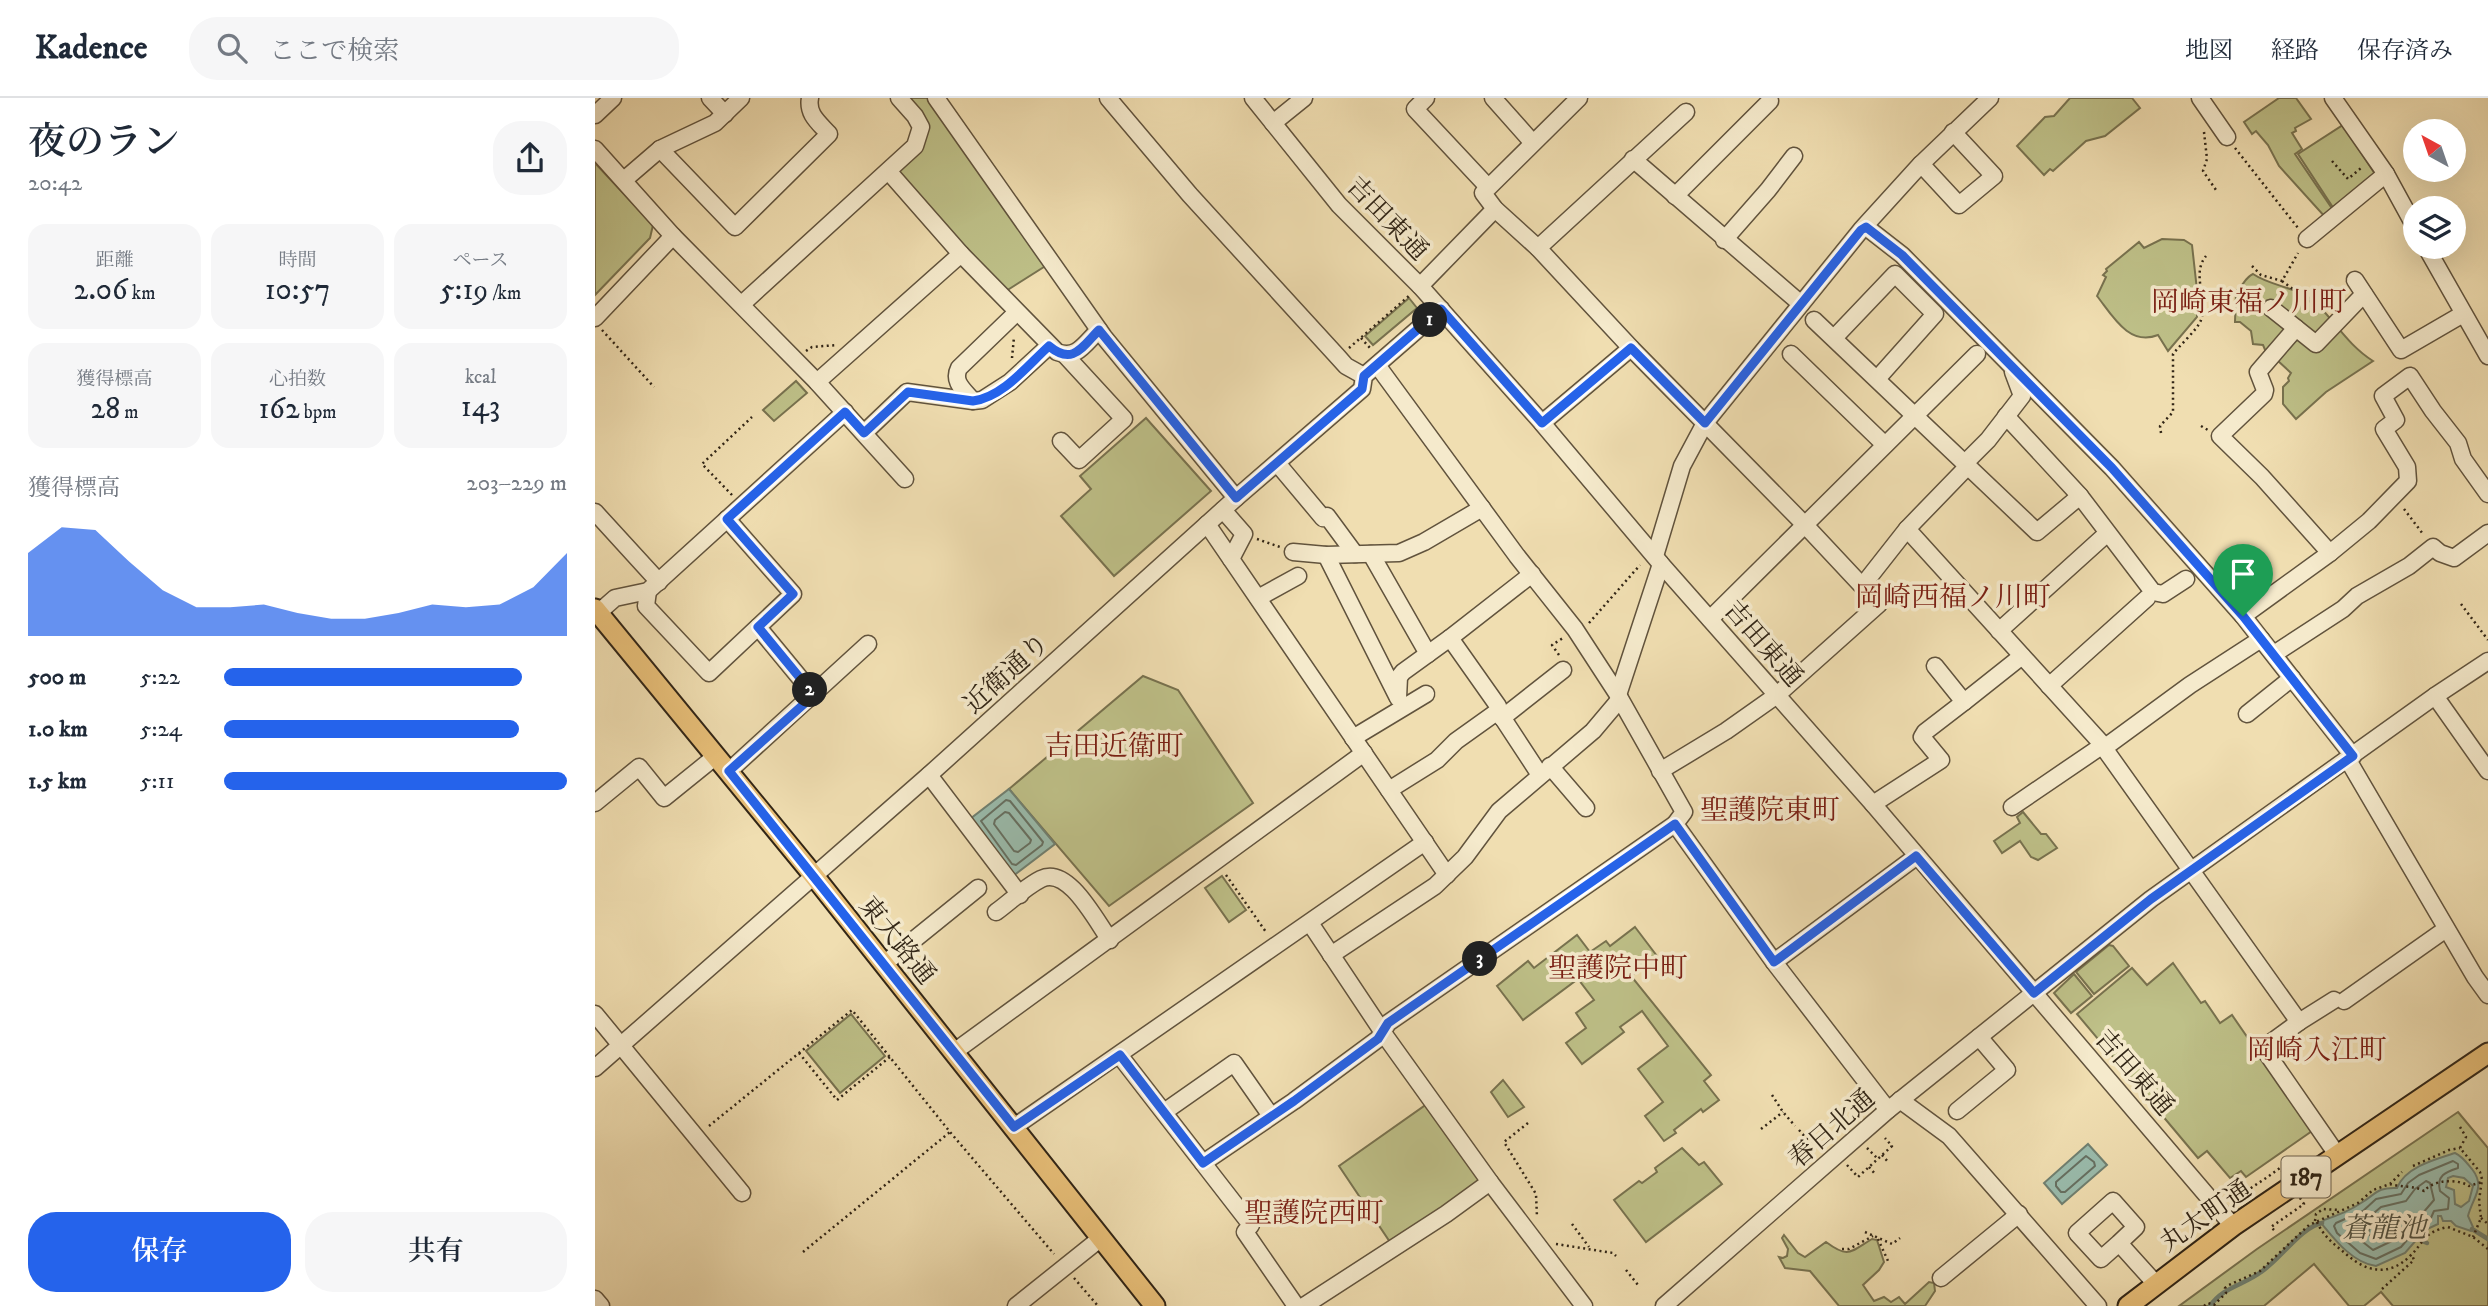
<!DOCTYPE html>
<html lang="ja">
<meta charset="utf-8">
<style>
body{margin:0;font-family:"IM FELL DW Pica","Noto Serif JP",serif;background:#f6f6f7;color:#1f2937;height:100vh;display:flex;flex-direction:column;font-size:26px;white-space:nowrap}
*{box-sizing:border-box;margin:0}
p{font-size:23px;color:#747a83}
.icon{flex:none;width:38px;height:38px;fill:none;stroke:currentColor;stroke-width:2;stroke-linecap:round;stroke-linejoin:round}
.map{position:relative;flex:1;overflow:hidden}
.details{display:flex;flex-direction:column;background:#fff;width:595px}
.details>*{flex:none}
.needle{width:46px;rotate:320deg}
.tools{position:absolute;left:1808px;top:21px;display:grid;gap:14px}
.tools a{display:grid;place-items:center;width:63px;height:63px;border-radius:50%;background:#fff;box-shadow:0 7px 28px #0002;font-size:35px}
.pin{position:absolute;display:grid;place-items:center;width:60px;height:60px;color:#fff;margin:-72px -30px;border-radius:50% 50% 50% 0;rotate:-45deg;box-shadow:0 0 7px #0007}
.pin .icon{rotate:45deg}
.km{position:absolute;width:35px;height:35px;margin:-18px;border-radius:50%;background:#222;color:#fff;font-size:19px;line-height:35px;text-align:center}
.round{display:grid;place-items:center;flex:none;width:74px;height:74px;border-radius:28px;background:#f6f6f7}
.summary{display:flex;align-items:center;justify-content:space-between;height:119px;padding:0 28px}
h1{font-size:38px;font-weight:600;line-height:52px}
.figures{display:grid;grid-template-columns:repeat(3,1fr);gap:10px;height:119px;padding:7px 28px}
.figures div{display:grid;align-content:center;border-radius:18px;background:#f6f6f7;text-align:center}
.figures b{font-size:30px;font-weight:600}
.figures small{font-size:19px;font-weight:400}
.figures p{font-size:19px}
.chart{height:196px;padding:14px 28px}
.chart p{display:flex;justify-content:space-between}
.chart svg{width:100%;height:126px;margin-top:7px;fill:#2563eb;opacity:.7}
.button{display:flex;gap:14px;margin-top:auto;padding:14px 28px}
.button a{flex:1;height:80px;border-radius:28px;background:#2563eb;color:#fff;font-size:28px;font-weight:600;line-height:80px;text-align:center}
.button a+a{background:#f6f6f7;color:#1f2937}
ul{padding:0 28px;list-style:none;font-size:23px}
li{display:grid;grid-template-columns:112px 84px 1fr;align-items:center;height:52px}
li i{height:18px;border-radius:9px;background:#2563eb}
header{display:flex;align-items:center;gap:42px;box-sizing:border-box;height:98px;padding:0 35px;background:#fff;border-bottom:2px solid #e0e1e3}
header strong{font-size:33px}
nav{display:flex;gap:38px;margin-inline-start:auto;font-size:24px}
.search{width:490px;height:63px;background:#f6f6f7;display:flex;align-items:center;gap:18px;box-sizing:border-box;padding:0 24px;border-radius:28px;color:#747a83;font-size:26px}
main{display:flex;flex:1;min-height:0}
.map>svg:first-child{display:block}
</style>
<header>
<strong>Kadence</strong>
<div class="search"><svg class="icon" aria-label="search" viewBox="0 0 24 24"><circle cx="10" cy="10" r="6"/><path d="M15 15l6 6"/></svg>ここで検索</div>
<nav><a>地図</a><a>経路</a><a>保存済み</a></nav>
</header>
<main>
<section class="details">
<div class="summary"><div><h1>夜のラン</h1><p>20:42</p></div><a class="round"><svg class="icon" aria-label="share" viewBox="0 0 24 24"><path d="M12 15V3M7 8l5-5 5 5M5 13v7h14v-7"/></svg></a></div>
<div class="figures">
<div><p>距離</p><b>2.06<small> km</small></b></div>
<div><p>時間</p><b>10:57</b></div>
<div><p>ペース</p><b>5:19<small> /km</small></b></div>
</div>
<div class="figures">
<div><p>獲得標高</p><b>28<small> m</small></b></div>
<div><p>心拍数</p><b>162<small> bpm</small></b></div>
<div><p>kcal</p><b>143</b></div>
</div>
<div class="chart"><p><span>獲得標高</span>203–229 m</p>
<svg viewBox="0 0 160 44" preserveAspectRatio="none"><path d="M0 44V15L10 6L20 7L30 18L40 28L50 34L60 34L70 33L80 36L90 38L100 38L110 36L120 33L130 34L140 33L150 27L160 15V44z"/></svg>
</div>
<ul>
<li><b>500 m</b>5:22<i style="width:87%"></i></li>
<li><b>1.0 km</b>5:24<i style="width:86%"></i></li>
<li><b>1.5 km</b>5:11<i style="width:100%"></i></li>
</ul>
<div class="button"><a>保存</a><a>共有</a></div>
</section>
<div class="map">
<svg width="1893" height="1208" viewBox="0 0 1893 1208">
<rect width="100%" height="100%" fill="#f0deb1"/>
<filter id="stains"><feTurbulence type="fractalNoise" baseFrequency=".00286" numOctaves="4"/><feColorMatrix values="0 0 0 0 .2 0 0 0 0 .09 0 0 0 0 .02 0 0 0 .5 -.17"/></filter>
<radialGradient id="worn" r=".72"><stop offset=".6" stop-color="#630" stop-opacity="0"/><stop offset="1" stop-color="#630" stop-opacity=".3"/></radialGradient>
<g fill="#bec088" stroke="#78724f" stroke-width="2">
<path d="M309,0H335L452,167L411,193L299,72L328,41Z"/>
<path d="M1475,0H1537L1545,10L1510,38L1491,43L1458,73L1455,71L1449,77L1422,48L1450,19L1459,18Z"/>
<path d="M1684,0H1701L1716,21L1700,30L1701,33L1697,35L1707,51L1700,56L1738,112L1731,120L1684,68L1673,47L1661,33L1657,36L1649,24Z"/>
<path d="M1748,27L1782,79L1739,111L1703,56Z"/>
<path d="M0,65L58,127L55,140L0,197Z"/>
<path d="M1567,141L1589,142L1597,147L1602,192V219L1573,253L1563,237C1534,249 1517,217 1502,198L1511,179L1508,177L1512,173L1511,171L1544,144L1549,150Z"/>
<path d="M1658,176C1677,189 1705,189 1722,206C1741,225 1754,248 1778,263L1731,294L1701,321L1688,306V289L1694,283L1693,280L1696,275L1682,262L1674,261L1668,247L1658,246L1656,233L1645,224H1640L1641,193C1649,188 1649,180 1658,176Z"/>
<path d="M814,200L822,210L778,247L770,238Z"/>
<path d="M201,283L212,295L179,323L168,312Z"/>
<path d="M551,320L616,393L519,478L466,418L496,391L485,378Z"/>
<path d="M548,578L583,592L658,705L514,808L414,691Z"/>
<path d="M1428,714L1446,736H1451L1462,750L1443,762L1436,759L1425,743L1407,755L1399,743L1425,725L1422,719Z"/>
<path d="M627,778L651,812L634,824L610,790Z"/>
<path d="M1040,829L1062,858L1036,878L1116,977L1109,983L1124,1002L1108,1014L1106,1011L1079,1032L1081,1035L1069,1043L1050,1018L1068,1004L1043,971L1073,948L1047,913L1025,929L1029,934L987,966L971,945L991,930L981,915L999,902L983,881L928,922L902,888L933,863L939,870L982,837L995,854L1011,843L1015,848Z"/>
<path d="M1514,847L1518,848L1534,868L1499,896L1481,874Z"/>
<path d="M1578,865L1606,905L1610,903L1625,925L1637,917L1717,1033L1651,1079L1646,1073L1635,1080L1612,1053L1603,1060L1482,916L1537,870L1552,887Z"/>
<path d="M1479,876L1497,898L1476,915L1459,895Z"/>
<path d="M256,916L290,958L245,995L211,953Z"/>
<path d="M908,982L929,1009L913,1019L896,994Z"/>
<path d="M832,1006L888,1084L797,1147L744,1068Z"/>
<path d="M1863,1014L1893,1050V1208H1798L1786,1194L1769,1208H1754L1719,1166L1669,1208H1584L1662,1151Z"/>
<path d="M1087,1050L1104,1067L1109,1064L1127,1086L1051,1144L1019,1102L1044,1083L1047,1085L1062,1074L1060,1070Z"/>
<path d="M1189,1137L1203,1155L1210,1159L1231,1144C1254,1161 1255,1154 1277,1141L1282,1142L1289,1164L1284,1172L1268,1187L1279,1203L1289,1199L1296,1204L1304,1199L1310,1206L1334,1184L1339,1185L1340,1193L1330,1208H1244L1215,1173L1190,1170L1184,1159L1188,1160L1192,1158L1193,1151L1187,1140Z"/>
</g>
<g fill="#9abcad" stroke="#708071" stroke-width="2" fill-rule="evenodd">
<path d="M414,691L460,746L418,778L375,721Z"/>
<path d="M1493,1046L1512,1067L1467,1106L1449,1085Z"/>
<path d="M1860,1055C1867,1058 1872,1065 1877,1071C1891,1089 1878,1099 1873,1118L1878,1129L1876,1133L1861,1128L1856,1123H1848L1846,1118H1843V1126L1830,1132L1810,1155L1781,1168C1758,1165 1740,1142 1727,1126L1729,1122C1741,1118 1756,1112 1766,1105C1781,1096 1782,1089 1802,1090C1810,1069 1841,1061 1860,1055ZM1858,1078L1869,1080L1878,1088L1874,1103L1866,1109L1860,1106L1859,1092L1851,1089L1853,1080Z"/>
</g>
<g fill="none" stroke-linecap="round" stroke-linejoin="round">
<g stroke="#667062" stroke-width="2">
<path d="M411,702L415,703L448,744L447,747L421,767L417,766L386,723Z"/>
<path d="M410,714L414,715L436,742L435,745L423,754L419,753L399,726L400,722Z"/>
<path d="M1491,1058L1499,1064L1500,1068L1470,1094H1466L1461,1088V1084Z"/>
<path d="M1858,1063L1863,1066V1070C1851,1074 1841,1077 1845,1093L1854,1100L1853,1111L1839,1113L1835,1122L1825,1127L1806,1149L1781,1161L1765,1155L1742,1135L1739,1128L1741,1125L1768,1113L1781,1101L1806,1096L1813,1085L1824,1077Z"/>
<path d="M1831,1083L1835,1085L1839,1102L1827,1116L1816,1123L1801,1141L1778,1152L1754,1133L1755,1128L1773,1120L1786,1109L1811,1103L1820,1091Z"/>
<path d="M1801,1117L1804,1121L1794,1133L1779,1139L1773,1136L1774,1131L1791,1119Z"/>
</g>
<g stroke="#708071" stroke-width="4.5">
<path d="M1877,1131L1893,1141"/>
<path d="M1823,1141L1832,1145"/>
<path d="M1615,1208C1628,1189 1649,1187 1666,1174C1685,1162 1706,1129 1727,1125"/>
</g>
<g stroke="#61533d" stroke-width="19">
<g id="minor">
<path d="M115,0L130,16"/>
<path d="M341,0L509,239L641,400"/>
<path d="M513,0L595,97L743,259L751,268L769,278"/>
<path d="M658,0L744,107L825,188L947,325L1066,466L1278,706L1638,1128"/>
<path d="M831,0L820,11L893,89"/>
<path d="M898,0L938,45"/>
<path d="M984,0L888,95L900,111L943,150L1036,250L1210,427L1284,506L1182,597L1131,633L1065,673"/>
<path d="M1605,0L1632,39"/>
<path d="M1738,0L1791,76L1820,129"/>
<path d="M0,17L18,0"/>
<path d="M678,25L709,0"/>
<path d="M0,51L78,138L222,284L310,381"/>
<path d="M65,51L140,129L234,36C223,24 212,16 215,0"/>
<path d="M1038,61L1206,206"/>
<path d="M1326,66L1364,107L1399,78L1358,34"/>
<path d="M294,74L366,156"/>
<path d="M29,82L65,51L120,25L146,0"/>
<path d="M1080,98L1175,3"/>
<path d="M1271,129L1307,157L1517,370L1648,518L1758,658"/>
<path d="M1712,141L1791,76"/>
<path d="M1129,142L1173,92L1199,58"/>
<path d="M1831,149L1893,258"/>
<path d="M943,150L1091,14"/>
<path d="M1760,182L1806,252L1868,216"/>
<path d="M825,188L900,111"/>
<path d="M147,206L320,48L326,29L320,18L304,0"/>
<path d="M1676,210L1721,246L1769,196"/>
<path d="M0,220L78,138"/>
<path d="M1219,222L1442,434L1485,398L1558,494L1568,496L1591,481"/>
<path d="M1701,230L1663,274L1670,292L1669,296L1625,338L1667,379L1735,455"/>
<path d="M1239,240L1300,176L1340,216L1282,281"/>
<path d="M1196,256L1290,347"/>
<path d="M782,267L922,458L980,531L1023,597L1089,714L1080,726L1179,864L1293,1012"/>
<path d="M222,284L366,156L462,254C482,262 490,245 504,232"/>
<path d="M378,303C369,292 357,284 364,270L422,214"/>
<path d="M1411,318L1485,398"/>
<path d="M947,325L1036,250"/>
<path d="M269,335L312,294L378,303L387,302L415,284L454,248"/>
<path d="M466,343L484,362L529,321L471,258"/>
<path d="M682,365L728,420L732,418L760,456"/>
<path d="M1370,365L1393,342L1427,298L1418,274"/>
<path d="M628,412L649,436L636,461"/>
<path d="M0,414L64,484"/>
<path d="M612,426L852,777"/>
<path d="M1312,431L1508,647"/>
<path d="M698,454L731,457L804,455L829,444L887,410"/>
<path d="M776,456L833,556"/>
<path d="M731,457L802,598"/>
<path d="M1060,458L1087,368L1110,325L1266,132L1326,66L1395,0"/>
<path d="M1268,487L1312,431L1373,368"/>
<path d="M53,493L51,508L114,575L198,496L132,421"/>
<path d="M663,500L703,478"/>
<path d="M3,515L20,500L53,493L250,314"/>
<path d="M1648,518L1735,455L1774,423L1813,383L1812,369L1789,331L1801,322L1788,298L1815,278L1838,313L1863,345L1868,361L1893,396"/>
<path d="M1115,521L1382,256"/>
<path d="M163,529L219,597"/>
<path d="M1404,533L1507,440"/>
<path d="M855,540L937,476"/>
<path d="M1679,556L1748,511L1762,498L1814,468L1838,449L1845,455L1859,460L1893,435"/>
<path d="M1454,588L1552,500"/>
<path d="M1023,597L1066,466"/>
<path d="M1840,598L1893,673"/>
<path d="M803,600L804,579L808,574L855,540L903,608V613"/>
<path d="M1369,604L1427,558"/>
<path d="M1652,616L1697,580"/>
<path d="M907,620L968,572"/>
<path d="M758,640L831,596"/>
<path d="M1509,650L1704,924L1674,946L1671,954L1743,1058"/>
<path d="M1753,662L1880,879L1893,897"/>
<path d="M955,668L991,710"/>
<path d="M134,673L273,546"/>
<path d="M334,677L425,797"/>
<path d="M794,692L842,662L861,643L903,613L945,677"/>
<path d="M0,705L44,669L69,700L121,658"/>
<path d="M1278,706L1346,662L1327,639L1330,634L1369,604L1340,568"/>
<path d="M1417,709L1508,647L1509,650L1595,587L1666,541"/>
<path d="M401,814C415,804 430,789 446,781C473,767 501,823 515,842"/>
<path d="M715,825L791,939L895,1084L989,1208"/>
<path d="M736,857L840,788L870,759L904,713L998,633L1025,601"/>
<path d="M1179,864L1322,758"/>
<path d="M289,866L383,790"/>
<path d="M1749,903L1851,831"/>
<path d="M0,916L147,1095"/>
<path d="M1704,924L1739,902"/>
<path d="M359,954L769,655"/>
<path d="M525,958L656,1127L650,1134L701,1208"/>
<path d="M0,970L334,677L641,400L767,291L769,278L846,211"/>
<path d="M1305,1002L1354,1038L1503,1208"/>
<path d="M1362,1013L1412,972L1384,939"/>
<path d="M569,1014L639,965L676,1018"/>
<path d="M419,1029L830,744"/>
<path d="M608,1065L699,1003L783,941L793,925L1080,726"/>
<path d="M1524,1145L1541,1129L1518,1103L1482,1135L1506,1161L1524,1145L1560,1185"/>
<path d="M1346,1180L1424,1116"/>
<path d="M0,1201L6,1208"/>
<path d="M421,1208L506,1140"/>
<path d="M709,1208L851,1116L895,1084"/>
<path d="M1069,1208L1293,1012L1556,801L1840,598L1893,563"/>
</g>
</g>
<g stroke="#312516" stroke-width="23">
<g id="major">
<path d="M0,511L219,778L560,1208"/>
<path d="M1533,1208L1638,1128L1893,955"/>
</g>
</g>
<g stroke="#312516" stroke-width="2.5" stroke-dasharray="2 3.5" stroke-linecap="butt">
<path d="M1609,34L1612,61L1608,73L1621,92"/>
<path d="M1640,50L1703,130"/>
<path d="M1737,63L1753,81L1766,70"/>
<path d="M1657,168L1666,177L1687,183L1703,155"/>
<path d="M1687,183L1729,214"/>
<path d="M7,232L59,289"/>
<path d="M766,240L775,250"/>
<path d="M754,250L815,197"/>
<path d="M211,253L217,249L242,247"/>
<path d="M417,260L419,239"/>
<path d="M1606,328L1613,332"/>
<path d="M1566,335L1565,328L1578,314V256C1584,248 1603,231 1606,222C1613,201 1596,176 1611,158"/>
<path d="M137,397L107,366L157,319"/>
<path d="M1809,411L1828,436"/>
<path d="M662,441L685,449"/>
<path d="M1866,506L1893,542"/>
<path d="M994,525L1045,467"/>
<path d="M964,557L957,547L968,540"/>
<path d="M631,777L671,834"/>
<path d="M204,955L242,1002L295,959"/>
<path d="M1177,997L1188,1014L1200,1028"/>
<path d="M933,1025L909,1044L941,1096L942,1119"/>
<path d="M114,1028L257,912L355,1034L459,1156"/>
<path d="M1865,1029L1871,1039L1865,1050L1885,1074L1887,1081L1884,1103L1886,1120L1878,1139"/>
<path d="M1166,1031L1188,1014"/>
<path d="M1204,1032L1222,1052"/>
<path d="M1272,1050L1282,1060"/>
<path d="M1287,1057L1294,1065"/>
<path d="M1252,1067L1263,1079L1297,1048L1290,1040"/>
<path d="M1818,1068L1854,1052L1865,1050"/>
<path d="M1274,1069L1281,1077"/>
<path d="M1795,1086C1805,1089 1822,1088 1829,1093C1838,1082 1861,1080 1874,1088L1887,1084"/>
<path d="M1652,1090L1653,1092L1674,1078"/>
<path d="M1886,1120L1893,1126"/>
<path d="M1720,1123L1721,1116L1728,1111L1744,1112"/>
<path d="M1722,1124C1728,1138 1740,1147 1751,1156C1771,1174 1794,1179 1815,1158C1829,1145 1828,1134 1853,1129L1878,1139L1893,1151"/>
<path d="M977,1126L994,1149"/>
<path d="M1679,1132L1676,1129L1699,1113"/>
<path d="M1270,1134L1297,1146L1305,1140"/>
<path d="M1283,1141L1293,1163"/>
<path d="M961,1146L1018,1155L1021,1158"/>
<path d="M1247,1151H1254L1278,1138"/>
<path d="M208,1154L355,1034"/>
<path d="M1031,1172L1043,1187"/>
<path d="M479,1180L503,1208"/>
<path d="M1787,1191L1819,1162L1817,1157"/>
<path d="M1609,1208L1613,1205L1619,1207L1631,1195L1630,1190L1634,1187L1665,1173L1714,1127L1763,1105L1778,1092L1795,1086L1807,1074"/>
</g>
<use href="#minor" stroke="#f5eacc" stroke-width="16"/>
<use href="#major" stroke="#e8bf78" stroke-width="19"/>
<path stroke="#312516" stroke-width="2.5" stroke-dasharray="2 3.5" stroke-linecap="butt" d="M1674,1078L1685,1070L1709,1106L1699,1113"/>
</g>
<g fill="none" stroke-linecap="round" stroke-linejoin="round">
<g stroke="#fff" stroke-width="14">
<path id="route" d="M1271,129L1307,157L1517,370L1648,518L1758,658L1556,801L1439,895L1321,758L1179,864L1080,726L793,925L783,941L699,1003L608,1065L525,957L419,1029L134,673L219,597L163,529L198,496L132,421L250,314L269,335L313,294L378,303C408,299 432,268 454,248C478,268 487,249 504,232L641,400L767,291L769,278L846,211L947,325L1036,250L1110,325L1266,132Z"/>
</g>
<use href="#route" stroke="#2563eb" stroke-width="9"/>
</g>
<g text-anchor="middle" stroke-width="7" stroke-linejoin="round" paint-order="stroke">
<rect fill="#f5eacc" stroke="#6c604d" stroke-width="2" x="1686.5" y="1058.5" width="49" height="41" rx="5"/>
<g font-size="24" font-weight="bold" fill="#312516">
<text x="1711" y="1087">187</text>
</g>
<g font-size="26" fill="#312516" stroke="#f5eacc">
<text transform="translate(793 120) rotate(46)" y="9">吉田東通</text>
<text transform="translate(1169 545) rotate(49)" y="9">吉田東通</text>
<text transform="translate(411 575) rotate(-42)" y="9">近衛通り</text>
<text transform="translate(303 842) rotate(51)" y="9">東大路通</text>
<text transform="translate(1540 974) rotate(49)" y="9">吉田東通</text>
<text transform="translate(1236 1030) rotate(-41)" y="9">春日北通</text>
<text transform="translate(1610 1117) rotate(-35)" y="9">丸太町通</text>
</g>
<g font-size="28" fill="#7a1f14" stroke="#f5eacc">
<text x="1654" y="213">岡崎東福ノ川町</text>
<text x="1358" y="508">岡崎西福ノ川町</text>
<text x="519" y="657">吉田近衛町</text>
<text x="1175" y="721">聖護院東町</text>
<text x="1023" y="879">聖護院中町</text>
<text x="1722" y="961">岡崎入江町</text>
<text x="719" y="1124">聖護院西町</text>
</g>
<g font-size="28" font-style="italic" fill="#505243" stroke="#f5eacc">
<text x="1789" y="1139">蒼龍池</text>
</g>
</g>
<rect width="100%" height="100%" filter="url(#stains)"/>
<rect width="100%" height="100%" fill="url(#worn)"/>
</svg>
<div class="tools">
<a><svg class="needle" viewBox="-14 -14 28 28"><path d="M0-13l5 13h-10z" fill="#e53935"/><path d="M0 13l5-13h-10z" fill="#747a83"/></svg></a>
<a><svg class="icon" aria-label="layers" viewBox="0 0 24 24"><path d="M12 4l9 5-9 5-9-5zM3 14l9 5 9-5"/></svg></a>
</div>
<div class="pin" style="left:1648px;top:518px;background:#1e9e55"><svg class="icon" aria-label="arrive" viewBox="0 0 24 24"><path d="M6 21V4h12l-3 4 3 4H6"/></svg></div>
<b class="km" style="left:835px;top:222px">1</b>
<b class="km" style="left:215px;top:592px">2</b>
<b class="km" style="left:885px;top:861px">3</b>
</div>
</main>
